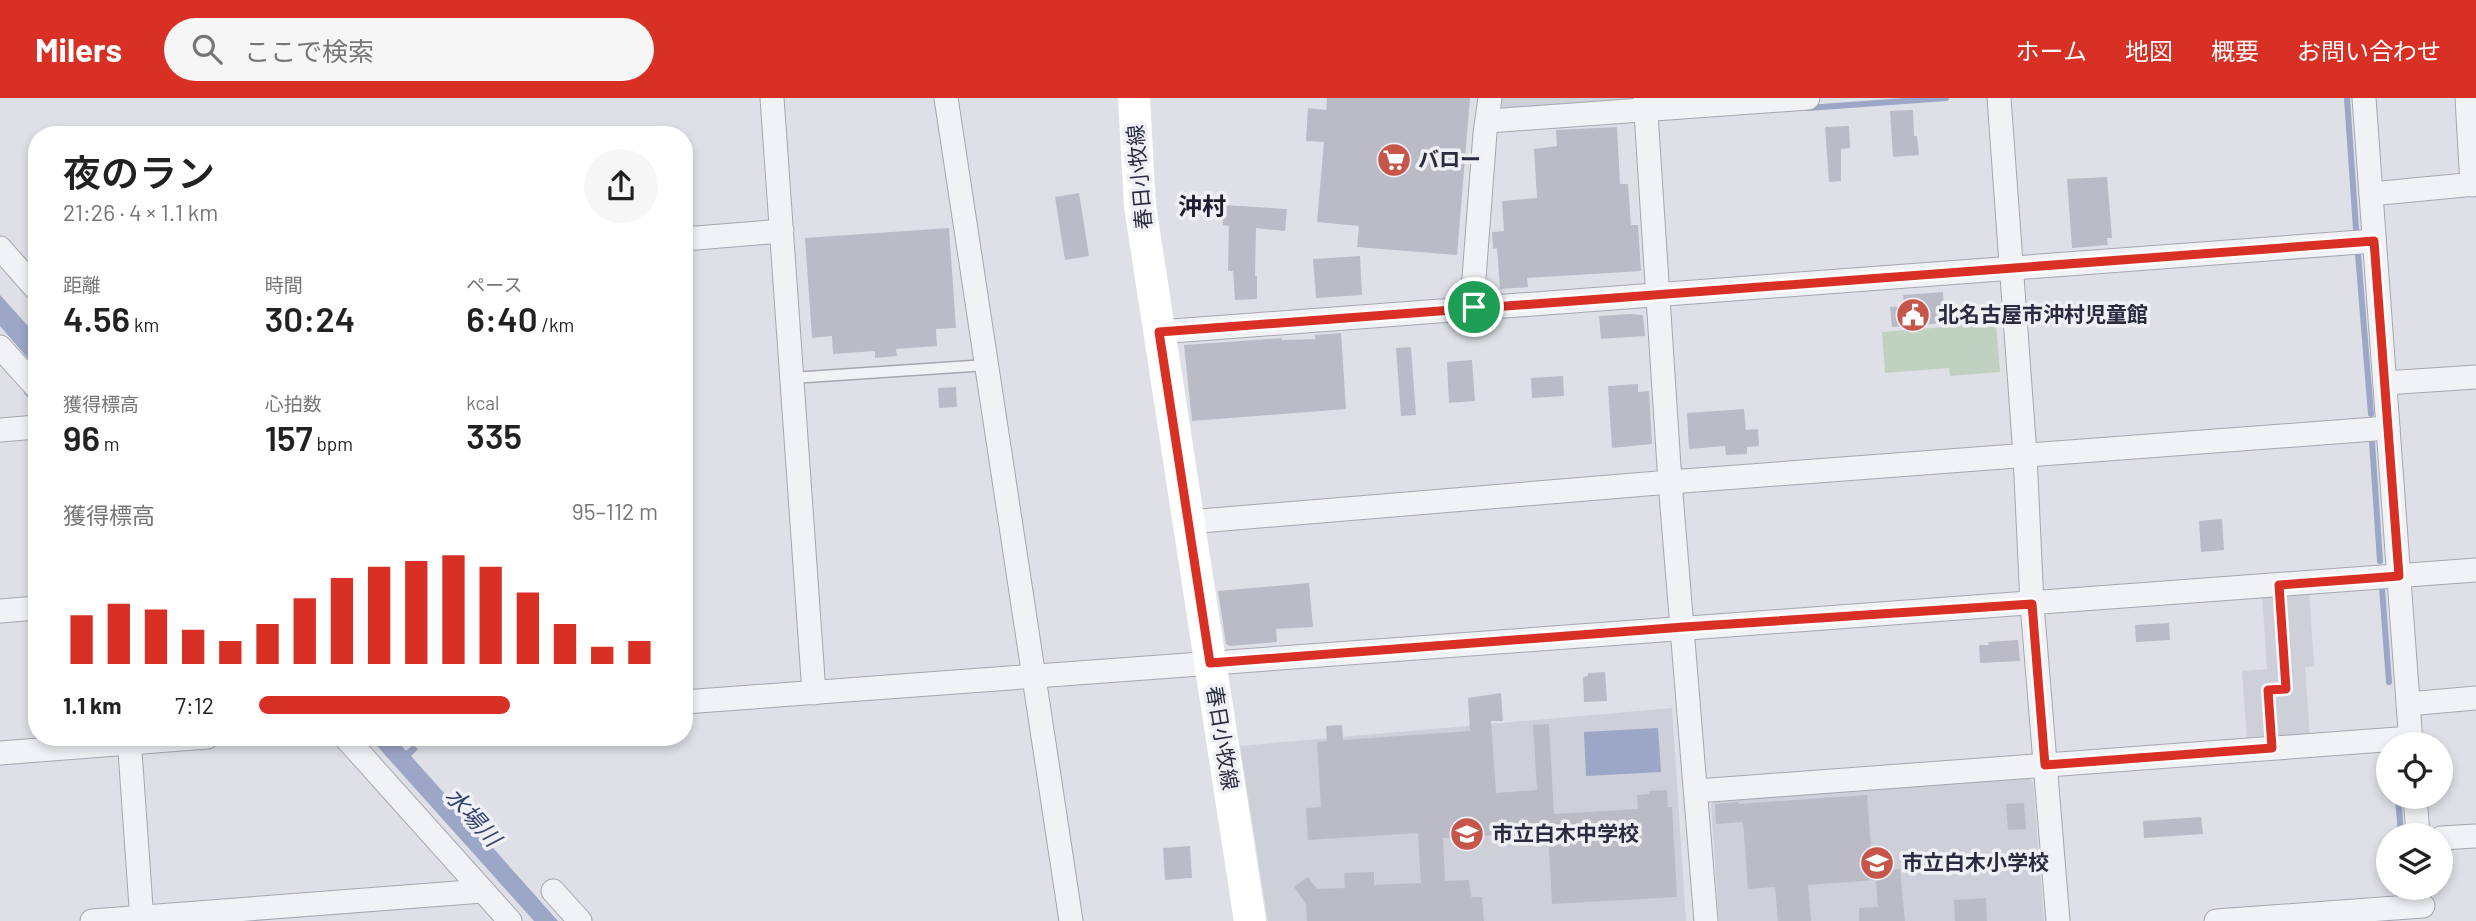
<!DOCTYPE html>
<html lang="ja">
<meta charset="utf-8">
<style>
body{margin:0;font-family:Barlow,"Noto Sans JP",sans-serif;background:#f6f6f6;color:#222;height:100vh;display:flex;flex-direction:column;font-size:26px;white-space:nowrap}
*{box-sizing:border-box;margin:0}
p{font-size:23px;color:#767676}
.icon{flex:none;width:38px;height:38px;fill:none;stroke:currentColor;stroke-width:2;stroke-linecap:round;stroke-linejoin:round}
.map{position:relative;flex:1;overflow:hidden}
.details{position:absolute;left:28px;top:28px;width:665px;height:620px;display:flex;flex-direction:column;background:#fff;border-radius:28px;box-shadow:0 4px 10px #0003}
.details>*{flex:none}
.controls{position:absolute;left:2376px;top:634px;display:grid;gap:14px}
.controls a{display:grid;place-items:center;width:77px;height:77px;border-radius:50%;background:#fff;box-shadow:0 4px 10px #0003;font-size:35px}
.pin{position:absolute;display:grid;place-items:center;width:60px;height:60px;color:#fff;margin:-30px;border:4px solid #fff;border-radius:50%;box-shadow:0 2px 7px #0007}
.round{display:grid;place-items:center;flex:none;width:74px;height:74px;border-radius:37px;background:#f6f6f6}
.headline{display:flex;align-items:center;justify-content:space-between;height:119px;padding:0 35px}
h1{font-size:38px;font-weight:600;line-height:52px}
.stats{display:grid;grid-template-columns:repeat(3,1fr);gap:10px;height:119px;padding:7px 35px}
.stats div{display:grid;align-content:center}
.stats b{font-size:35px;font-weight:600}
.stats small{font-size:19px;font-weight:400}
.stats p{font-size:19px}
.chart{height:196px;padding:14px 35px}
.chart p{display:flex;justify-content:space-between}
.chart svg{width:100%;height:126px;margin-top:7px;stroke:#d93025;stroke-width:6}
ul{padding:0 35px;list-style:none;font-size:23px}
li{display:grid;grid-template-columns:112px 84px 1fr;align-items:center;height:52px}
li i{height:18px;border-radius:9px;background:#d93025}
header{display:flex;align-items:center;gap:42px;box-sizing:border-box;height:98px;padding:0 35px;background:#d93025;color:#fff}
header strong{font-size:33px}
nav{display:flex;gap:38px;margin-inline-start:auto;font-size:24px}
.search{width:490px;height:63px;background:#f6f6f6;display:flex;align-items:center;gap:18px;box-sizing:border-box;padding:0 24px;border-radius:38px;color:#767676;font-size:26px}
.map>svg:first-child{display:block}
</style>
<header>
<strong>Milers</strong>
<div class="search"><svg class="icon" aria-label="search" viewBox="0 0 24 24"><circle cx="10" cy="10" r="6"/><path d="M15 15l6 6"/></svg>ここで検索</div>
<nav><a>ホーム</a><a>地図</a><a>概要</a><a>お問い合わせ</a></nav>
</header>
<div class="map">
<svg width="2476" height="823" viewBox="0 0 2476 823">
<rect width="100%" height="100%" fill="#dfe0e7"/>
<g fill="#cdcfd9">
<path d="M1501,0H1630L1627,4L1506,15L1501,6Z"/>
<path d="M2309,492L2314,568L2305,569L2310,638L2247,642L2242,573L2267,571L2262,495Z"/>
<path d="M1672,610L1686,823H1268L1240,648Z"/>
<path d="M2029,681L2033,684L2044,823H1719L1711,707L1716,701Z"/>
</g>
<path fill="#c1d1c1" d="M1996,225L2000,274L1950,278L1949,270L1885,275L1882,234Z"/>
<g fill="#9ca6c6">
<path d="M0,197L37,238V271L0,228Z"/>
<path d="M1658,630L1661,674L1586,678L1584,634Z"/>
<path d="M369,639H394L406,653L413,647L418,651L411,658L558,823H534Z"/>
</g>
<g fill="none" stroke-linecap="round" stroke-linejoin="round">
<g stroke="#9ca6c6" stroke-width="6">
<path d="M2347,0L2356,131"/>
<path d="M1808,10L1946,0"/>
<path d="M2358,156L2371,316"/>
<path d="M27,294L37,305"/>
<path d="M2372,344L2380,463"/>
<path d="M2382,490L2389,584"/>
<path d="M2398,698L2401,737"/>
<path d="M2405,789V797"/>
</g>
</g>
<g fill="#babbc7">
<path d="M1327,0H1470L1457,157L1357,149L1359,128L1317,124L1324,44L1306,43L1308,10L1326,12Z"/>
<path d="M1913,12L1914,38H1917L1919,57L1893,59L1890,13Z"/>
<path d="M1849,28L1850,50L1841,51V83L1829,84L1825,29Z"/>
<path d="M1617,29L1620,86H1628L1631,127H1638L1641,173L1527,180L1528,189L1500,191L1497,150L1493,151L1492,134L1504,133L1502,103L1537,100L1534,51L1557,48L1556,32Z"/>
<path d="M2107,79L2112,140H2107L2108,147L2072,150L2067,81Z"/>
<path d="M1079,95L1089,158L1065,162L1055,99Z"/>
<path d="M1223,107L1287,111L1285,133L1256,130L1255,178H1257V201L1235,202L1233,173H1228L1229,128L1223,127Z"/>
<path d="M949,130L956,230L936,231L937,248L896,251L897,258L875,260V253L833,256L832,238L812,240L805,140Z"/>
<path d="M1360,158L1362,197L1316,200L1313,161Z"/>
<path d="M1943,194L1944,225L1892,229L1890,209L1904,208L1903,197Z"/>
<path d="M1630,216L1643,217L1645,238L1601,241L1599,218Z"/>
<path d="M1341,235L1346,311L1192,323L1184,247L1282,240V242L1315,241V237Z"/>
<path d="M1411,249L1416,317L1401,318L1396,250Z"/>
<path d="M1472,262L1475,303L1449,305L1447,264Z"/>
<path d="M1563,278L1564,298L1532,300L1531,280Z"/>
<path d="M1638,286V294L1649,293L1652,346L1612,350L1608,288Z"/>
<path d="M956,289L957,309L939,310L938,290Z"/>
<path d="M1744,311L1746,332L1758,331L1759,348L1747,349V356L1726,357L1725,348L1689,351L1687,315Z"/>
<path d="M2222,421L2224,452L2201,454L2199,423Z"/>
<path d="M1309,485L1313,529L1276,531L1277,544L1230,548L1226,546L1218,493Z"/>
<path d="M2169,525L2170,542L2136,544L2135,527Z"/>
<path d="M2018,542L2020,563L1980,565L1979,547H1989L1988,544Z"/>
<path d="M1605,574L1607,603L1584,604L1583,579L1588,578V575Z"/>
<path d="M1501,595L1503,623H1491L1496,695L1537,692L1533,627L1549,626L1554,716L1638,711L1637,697L1649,696V693L1667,692L1668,709H1672L1677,799L1552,806L1548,734L1443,740L1445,783L1469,782L1471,799H1482L1484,823H1307L1306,806L1294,789L1308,779L1317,791L1345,790L1344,775L1374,774V787L1421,785L1418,735L1308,742L1306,710L1321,709L1317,644L1327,643L1326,628L1342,627L1343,642L1470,633L1468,600Z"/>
<path d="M1867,697L1872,762L1885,761L1886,772L1900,771L1905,823H1859V810L1878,809L1876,782L1808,787L1811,823H1778L1775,789L1748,791L1743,724L1716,726L1715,706L1739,704V706Z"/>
<path d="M2024,705L2026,731L2008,732L2006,706Z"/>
<path d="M2201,719L2203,736L2144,740L2143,723Z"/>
<path d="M1190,748L1192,780L1165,782L1163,750Z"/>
<path d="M1986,800L1987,823H1955L1954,802Z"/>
</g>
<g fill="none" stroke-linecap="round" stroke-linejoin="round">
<g stroke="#a5a6b1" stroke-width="13">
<g id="lane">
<path d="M792,280L987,267"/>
<path d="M2272,650L2268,592L2286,591L2279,487"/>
</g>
</g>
<g stroke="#a5a6b1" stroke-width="25">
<g id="street">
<path d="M772,0L814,595"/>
<path d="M946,0L1071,823"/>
<path d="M1645,0L1670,384L1706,823"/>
<path d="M1999,0L2025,357L2032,506L2058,823"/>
<path d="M2364,0L2411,646"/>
<path d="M2467,0L2472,87"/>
<path d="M1489,23L1808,0"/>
<path d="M2371,96L2476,86"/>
<path d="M684,141L782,133"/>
<path d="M0,150L37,192"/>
<path d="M1474,209L1473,193L1485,35L1490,0"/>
<path d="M1159,234L2374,143"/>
<path d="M0,249L37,290"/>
<path d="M2385,285L2476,279"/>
<path d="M0,332L37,329"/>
<path d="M1188,424L1670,384L2388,330"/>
<path d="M0,513L37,510"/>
<path d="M684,604L2476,472"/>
<path d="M2408,606L2476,600"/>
<path d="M129,639L142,823"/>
<path d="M345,639L510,823"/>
<path d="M0,655L207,639"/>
<path d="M1697,693L2411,640"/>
<path d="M2415,698L2418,737"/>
<path d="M2441,740L2476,738"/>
<path d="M553,793L580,823"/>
<path d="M92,823L483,793"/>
<path d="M2216,823L2423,808"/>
</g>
</g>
<use href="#lane" stroke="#f1f2f6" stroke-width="10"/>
<use href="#street" stroke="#f1f2f6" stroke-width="23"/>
<path stroke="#fff" stroke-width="32" d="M1134,0L1140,108L1250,823"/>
</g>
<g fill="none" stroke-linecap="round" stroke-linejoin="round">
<g stroke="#fff" stroke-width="14">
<path id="route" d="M2374,143L2399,478L2279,487L2286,591L2268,592L2272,650L2045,667L2032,506L1684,529L1210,565L1159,234Z"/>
</g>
<use href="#route" stroke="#d93025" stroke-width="9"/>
</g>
<defs>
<g id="supermarket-disc" transform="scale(1.75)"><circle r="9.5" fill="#c6554a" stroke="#eef0f5"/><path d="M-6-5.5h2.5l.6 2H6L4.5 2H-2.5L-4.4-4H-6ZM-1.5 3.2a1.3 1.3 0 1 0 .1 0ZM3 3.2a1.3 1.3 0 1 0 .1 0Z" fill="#fff"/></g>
<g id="civic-disc" transform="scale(1.75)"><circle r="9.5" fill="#c6554a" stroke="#eef0f5"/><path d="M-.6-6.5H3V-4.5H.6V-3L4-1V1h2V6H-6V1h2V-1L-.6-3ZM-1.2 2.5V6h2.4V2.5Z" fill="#fff"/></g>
<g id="school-disc" transform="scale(1.75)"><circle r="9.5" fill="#c6554a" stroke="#eef0f5"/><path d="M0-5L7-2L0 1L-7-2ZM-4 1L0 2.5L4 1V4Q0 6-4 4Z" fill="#fff"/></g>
</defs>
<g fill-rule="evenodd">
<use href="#supermarket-disc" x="1394" y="62"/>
<use href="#civic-disc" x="1913" y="217"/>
<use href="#school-disc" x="1467" y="736"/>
<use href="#school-disc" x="1877" y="765"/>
</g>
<g text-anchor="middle" stroke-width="7" stroke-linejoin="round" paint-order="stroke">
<g font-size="21" font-weight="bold" fill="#292b3e" stroke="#eef0f5" text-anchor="start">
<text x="1418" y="69">バロー</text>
<text x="1938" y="224">北名古屋市沖村児童館</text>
<text x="1492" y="743">市立白木中学校</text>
<text x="1902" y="772">市立白木小学校</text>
</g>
<g font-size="21" fill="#292b3e" stroke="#eef0f5">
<text transform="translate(1140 79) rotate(-95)" y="7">春日小牧線</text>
<text transform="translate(1222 640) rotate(81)" y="7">春日小牧線</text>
</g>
<g font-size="23" font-style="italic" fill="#35416f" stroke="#eef0f5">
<text transform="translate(473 719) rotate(48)" y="8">水場川</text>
</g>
<g font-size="24" font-weight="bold" fill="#1b1d2e" stroke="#eef0f5">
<text x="1202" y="117">沖村</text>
</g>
</g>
</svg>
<div class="controls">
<a><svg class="icon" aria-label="locate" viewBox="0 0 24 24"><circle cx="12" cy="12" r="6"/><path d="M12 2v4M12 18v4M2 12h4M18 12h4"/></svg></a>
<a><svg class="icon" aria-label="layers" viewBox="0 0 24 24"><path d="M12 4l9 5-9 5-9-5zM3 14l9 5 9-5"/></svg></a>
</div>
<div class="pin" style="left:1474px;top:209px;background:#1e9e55"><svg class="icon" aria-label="arrive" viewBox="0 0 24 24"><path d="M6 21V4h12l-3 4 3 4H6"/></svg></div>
<section class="details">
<div class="headline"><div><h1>夜のラン</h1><p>21:26 · 4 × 1.1 km</p></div><a class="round"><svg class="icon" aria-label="share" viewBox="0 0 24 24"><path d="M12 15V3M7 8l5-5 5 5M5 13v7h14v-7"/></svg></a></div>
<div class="stats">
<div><p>距離</p><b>4.56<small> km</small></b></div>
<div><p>時間</p><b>30:24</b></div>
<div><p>ペース</p><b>6:40<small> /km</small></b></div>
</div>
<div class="stats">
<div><p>獲得標高</p><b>96<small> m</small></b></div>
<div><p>心拍数</p><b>157<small> bpm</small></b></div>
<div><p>kcal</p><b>335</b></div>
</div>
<div class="chart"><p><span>獲得標高</span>95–112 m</p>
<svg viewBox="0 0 160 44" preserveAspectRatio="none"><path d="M5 44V27M15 44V23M25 44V25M35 44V32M45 44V36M55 44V30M65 44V21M75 44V14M85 44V10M95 44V8M105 44V6M115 44V10M125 44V19M135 44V30M145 44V38M155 44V36"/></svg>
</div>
<ul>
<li><b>1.1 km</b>7:12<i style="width:63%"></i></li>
</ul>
</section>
</div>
